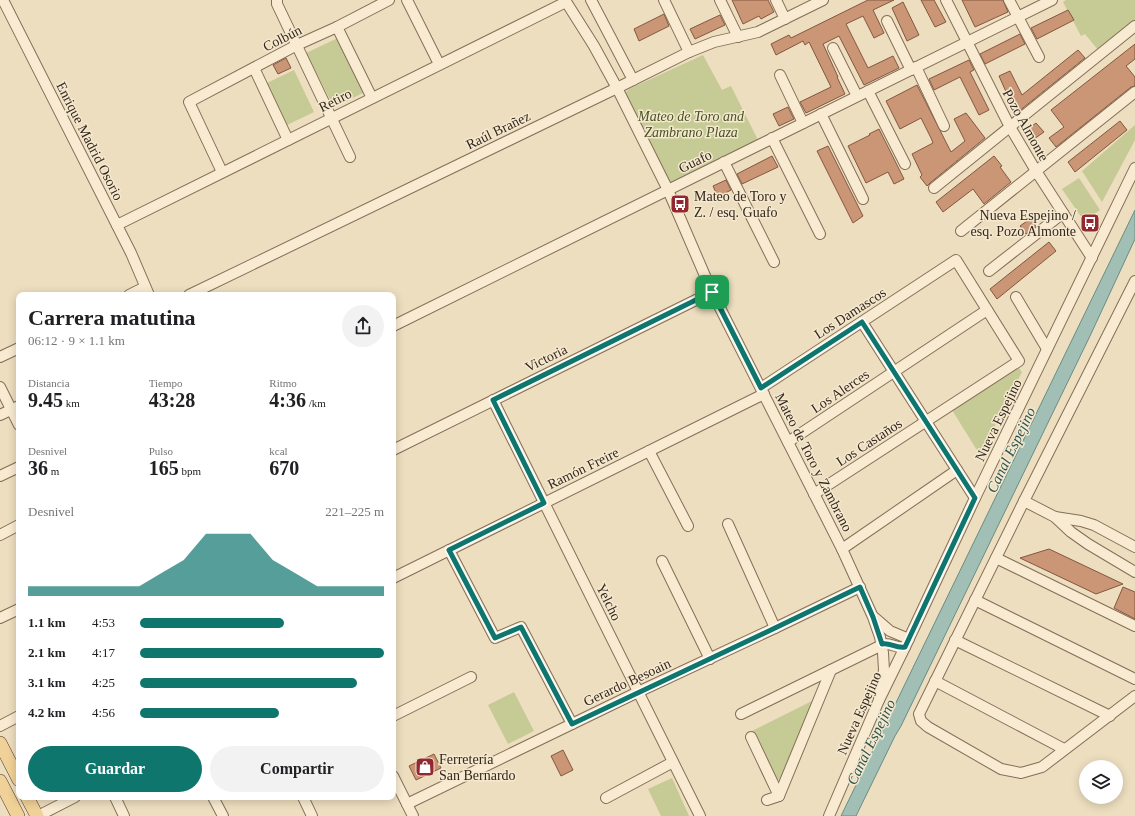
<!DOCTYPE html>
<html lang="es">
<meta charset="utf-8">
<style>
body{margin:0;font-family:"Times New Roman",serif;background:#f2f2f2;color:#202124;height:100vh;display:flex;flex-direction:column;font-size:15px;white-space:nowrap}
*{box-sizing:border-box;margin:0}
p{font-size:13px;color:#757577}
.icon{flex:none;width:22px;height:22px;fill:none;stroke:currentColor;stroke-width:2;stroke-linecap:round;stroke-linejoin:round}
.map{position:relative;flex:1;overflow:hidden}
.sheet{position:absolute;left:16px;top:292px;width:380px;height:508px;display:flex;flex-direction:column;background:#fff;border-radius:8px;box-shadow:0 2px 10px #0003}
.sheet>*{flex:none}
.buttons{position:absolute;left:1079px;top:760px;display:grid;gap:8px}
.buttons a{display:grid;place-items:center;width:44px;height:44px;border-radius:50%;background:#fff;box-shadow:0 2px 10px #0003;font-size:20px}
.pin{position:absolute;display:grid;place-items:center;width:34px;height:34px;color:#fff;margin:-17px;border-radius:8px;box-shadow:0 2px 6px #0006}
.round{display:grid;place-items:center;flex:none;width:42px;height:42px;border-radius:21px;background:#f2f2f2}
.overview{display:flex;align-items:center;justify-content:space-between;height:68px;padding:0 12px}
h1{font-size:22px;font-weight:600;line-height:30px}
.metrics{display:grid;grid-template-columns:repeat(3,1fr);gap:6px;height:68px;padding:4px 12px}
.metrics div{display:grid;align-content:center}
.metrics b{font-size:20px;font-weight:600}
.metrics small{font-size:11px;font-weight:400}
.metrics p{font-size:11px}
.chart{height:112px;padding:8px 12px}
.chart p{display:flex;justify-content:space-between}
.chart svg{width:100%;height:72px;margin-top:4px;fill:#0f766e;opacity:.7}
.action{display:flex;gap:8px;margin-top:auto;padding:8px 12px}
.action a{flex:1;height:46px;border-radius:24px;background:#0f766e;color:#fff;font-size:16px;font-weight:600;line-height:46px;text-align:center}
.action a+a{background:#f2f2f2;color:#202124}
ul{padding:0 12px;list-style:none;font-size:13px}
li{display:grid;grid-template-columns:64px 48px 1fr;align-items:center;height:30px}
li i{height:10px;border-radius:5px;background:#0f766e}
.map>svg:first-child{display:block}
</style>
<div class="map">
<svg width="1135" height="816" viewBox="0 0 1135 816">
<rect width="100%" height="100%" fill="#eddebf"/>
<g fill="#c6ca94">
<path d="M1066,0H1135V22L1099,51L1085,34L1081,36L1063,2Z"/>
<path d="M340,37L367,91L334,107L306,53Z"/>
<path d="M703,55L722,90L731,86L759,142L672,183L669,181L626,96V92L629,89Z"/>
<path d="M294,70L314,112L287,125L267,83Z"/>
<path d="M1135,125V140L1102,202L1082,171Z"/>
<path d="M1079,178L1100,210L1084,221L1062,189Z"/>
<path d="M1019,368L1022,372L980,455L952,410Z"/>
<path d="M514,692L534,731L508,744L488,705Z"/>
<path d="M814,700L782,780L776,779L752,731Z"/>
<path d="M672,778L689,816H661L648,789Z"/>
</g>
<path fill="#a2bfb5" stroke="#6a8c82" d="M1135,210V239L1090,336L901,726L895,736L856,816H841Z"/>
<g fill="#ca9676" stroke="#84573e">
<path d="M732,0H768L774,12L761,19L759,16L743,24Z"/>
<path d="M868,0H894L873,10L884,33L874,38L863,16L846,24L868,68L893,56L899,68L864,85L839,36L823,44L838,77H837L845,94L806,113L800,102L831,87L809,42L805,45L803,41L776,55L771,44L789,35L791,38Z"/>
<path d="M921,0H934L946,22L935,27Z"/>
<path d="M962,0H1003L1008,12L975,27Z"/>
<path d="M903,2L919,35L907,41L892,8Z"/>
<path d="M1068,10L1074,20L1037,39L1031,28Z"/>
<path d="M664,14L669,26L639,41L634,29Z"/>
<path d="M720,15L725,25L695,39L690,29Z"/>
<path d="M1020,34L1025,44L985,64L980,54Z"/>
<path d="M1135,44V59L1126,66L1135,77V86L1131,87L1056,147L1049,138L1064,127L1051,110Z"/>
<path d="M1078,50L1085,58L1018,112L1011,103L999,76L1010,71L1022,95Z"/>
<path d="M286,58L291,68L278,74L273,65Z"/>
<path d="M969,60L974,70L970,72L989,110L979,115L960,77L934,90L929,79Z"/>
<path d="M917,85L951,152L965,141L954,119L966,113L985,138L930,183L927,186L920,177L922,175L912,154L933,143L931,138L921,118L900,129L886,101Z"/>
<path d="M788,107L794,119L779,126L773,114Z"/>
<path d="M1120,121L1127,130L1075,172L1068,162Z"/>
<path d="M1036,123L1044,132L1034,139L1027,130Z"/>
<path d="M879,129L904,179L894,184L888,172L866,183L848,146L870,135L869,134Z"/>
<path d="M828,146L863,216L853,223L817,151Z"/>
<path d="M772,156L778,167L742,184L737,174Z"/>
<path d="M994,156L1002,166L1000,167L1011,182L984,204L973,189L943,212L936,202Z"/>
<path d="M726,180L731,190L718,197L713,186Z"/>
<path d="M1030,219L1036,226L1026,234L1020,226Z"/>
<path d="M1049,242L1056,251L997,299L990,289Z"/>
<path d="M1049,549L1123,584L1096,594L1020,558Z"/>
<path d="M1123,587L1135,592V619L1114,608Z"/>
<path d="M563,750L573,770L561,776L551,756Z"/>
<path d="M434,754L441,768L416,780L409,766Z"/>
</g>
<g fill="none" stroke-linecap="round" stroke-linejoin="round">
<g stroke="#856e58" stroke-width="12">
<g id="minor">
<path d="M3,0L131,253L149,295"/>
<path d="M277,0V4L350,157"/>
<path d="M407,0L439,64"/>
<path d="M565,0L594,46L617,88L668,190L712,292L842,549L873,617L880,637L883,653L884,670L879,700"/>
<path d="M591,0L633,80"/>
<path d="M664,0L689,52"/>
<path d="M720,0L738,37"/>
<path d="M776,0L785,19"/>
<path d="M946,0L1010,127L1036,171L1092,258"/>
<path d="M1009,0L1039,57"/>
<path d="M887,21L911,70"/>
<path d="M337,27L372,98"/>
<path d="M833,48L857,96"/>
<path d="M916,67L944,126"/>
<path d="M254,68L288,140"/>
<path d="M780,75L803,123"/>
<path d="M868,91L905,164"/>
<path d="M821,114L863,199"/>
<path d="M772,138L820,234"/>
<path d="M724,162L774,262"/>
<path d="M222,172L189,102L297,45L337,27L389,0"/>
<path d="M934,188L1135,26"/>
<path d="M117,225L566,2"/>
<path d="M961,231L1135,92"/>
<path d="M989,271L1063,213"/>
<path d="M1135,281L1024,501L1055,517L1071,532L1088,544L1135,572"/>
<path d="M129,295L145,287"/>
<path d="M189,295L617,88L689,52L714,42L758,32L823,0"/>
<path d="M1016,297L1047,349"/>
<path d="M862,322L975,498"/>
<path d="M393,326L1052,0"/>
<path d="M0,357L19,348"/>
<path d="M0,387L19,425"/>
<path d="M761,388L956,260L1019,361L814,494"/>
<path d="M493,400L700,816"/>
<path d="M0,415L19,406"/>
<path d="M788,442L987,310"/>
<path d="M393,450L712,292"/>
<path d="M649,451L688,526"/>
<path d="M0,476L19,467"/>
<path d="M1024,501L919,714L921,721L928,727L1001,769L1021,773L1042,767L1135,696"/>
<path d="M1055,517L1081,521L1094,525L1135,547"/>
<path d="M728,524L775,628"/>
<path d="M0,535L19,525"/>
<path d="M842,549L957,470"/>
<path d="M449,550L495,638L521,627L572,724"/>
<path d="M996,558L1135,626"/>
<path d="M662,561L710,659"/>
<path d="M393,578L764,394"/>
<path d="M975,600L1135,679"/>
<path d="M0,618L19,609"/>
<path d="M875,618L890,631L909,639"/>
<path d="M955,640L1110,716"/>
<path d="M935,681L1064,749"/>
<path d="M741,714L884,644C892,643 897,649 905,647"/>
<path d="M393,716L471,677"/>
<path d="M0,726L19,716"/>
<path d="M751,737L779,796"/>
<path d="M393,776L413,816"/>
<path d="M115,797L124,816"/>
<path d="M213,797L223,816"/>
<path d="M303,797L312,816"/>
<path d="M606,798L673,762"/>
<path d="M767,800L779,796L831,670"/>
<path d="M407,804L638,692L775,628L860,587"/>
<path d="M38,816L75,797"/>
<path d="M829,816L879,700L905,647L975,498L1135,168"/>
</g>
</g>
<g stroke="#523d2d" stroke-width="14">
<g id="major">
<path d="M0,743L19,780"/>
<path d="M0,781L18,816"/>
<path d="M27,797L37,816"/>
</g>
</g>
<use href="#minor" stroke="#f8ebd2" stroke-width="10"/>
<use href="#major" stroke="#f0d197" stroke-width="13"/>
</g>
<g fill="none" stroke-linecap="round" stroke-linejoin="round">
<g stroke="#fff" stroke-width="8">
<path id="route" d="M712,292L761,388L862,322L975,498L905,647C896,649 890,642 882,644L873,617L860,587L775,628L572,724L521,627L495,638L449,550L544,503L493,400Z"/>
</g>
<use href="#route" stroke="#0f766e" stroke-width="5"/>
</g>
<defs>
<g id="bus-square" transform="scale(1)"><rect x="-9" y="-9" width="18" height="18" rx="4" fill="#93292e" stroke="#f4e8cf"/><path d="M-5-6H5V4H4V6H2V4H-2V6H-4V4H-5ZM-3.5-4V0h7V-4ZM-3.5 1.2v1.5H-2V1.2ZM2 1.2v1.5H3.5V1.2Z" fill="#fff"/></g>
<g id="shop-square" transform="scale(1)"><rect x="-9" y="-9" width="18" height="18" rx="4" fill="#93292e" stroke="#f4e8cf"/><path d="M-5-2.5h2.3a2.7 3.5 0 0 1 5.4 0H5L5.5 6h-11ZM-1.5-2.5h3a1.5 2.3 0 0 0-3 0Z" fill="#fff"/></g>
</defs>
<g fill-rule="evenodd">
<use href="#bus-square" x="680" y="204"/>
<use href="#bus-square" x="1090" y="223"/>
<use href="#shop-square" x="425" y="767"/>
</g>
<g text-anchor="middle" stroke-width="3" stroke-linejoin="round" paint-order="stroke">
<g font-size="14" fill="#35271c" stroke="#f4e8cf">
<text transform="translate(282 38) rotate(-27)" y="5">Colbún</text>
<text transform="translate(335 100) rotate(-27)" y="5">Retiro</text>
<text transform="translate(1026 125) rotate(61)" y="5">Pozo Almonte</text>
<text transform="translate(498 130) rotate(-26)" y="5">Raúl Brañez</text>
<text transform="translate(90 141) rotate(63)" y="5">Enrique Madrid Osorio</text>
<text transform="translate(695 161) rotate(-26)" y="5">Guafo</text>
<text transform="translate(850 313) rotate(-33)" y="5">Los Damascos</text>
<text transform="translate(546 358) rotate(-26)" y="5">Victoria</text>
<text transform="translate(840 391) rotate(-34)" y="5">Los Alerces</text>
<text transform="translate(998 420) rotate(-64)" y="5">Nueva Espejino</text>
<text transform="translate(869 442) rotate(-33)" y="5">Los Castaños</text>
<text transform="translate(814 462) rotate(63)" y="5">Mateo de Toro y Zambrano</text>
<text transform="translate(583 468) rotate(-26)" y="5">Ramón Freire</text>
<text transform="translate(609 602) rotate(64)" y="5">Yelcho</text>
<text transform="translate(627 682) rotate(-25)" y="5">Gerardo Besoain</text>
<text transform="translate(859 713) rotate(-66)" y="5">Nueva Espejino</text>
</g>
<g font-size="14" font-style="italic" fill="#475123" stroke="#f4e8cf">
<text x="691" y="121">Mateo de Toro and<tspan x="691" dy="16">Zambrano Plaza</tspan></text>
</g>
<g font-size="14" fill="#35271c" stroke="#f4e8cf" text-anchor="start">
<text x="694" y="201">Mateo de Toro y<tspan x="694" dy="16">Z. / esq. Guafo</tspan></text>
<text x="1076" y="220" text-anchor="end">Nueva Espejino /<tspan x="1076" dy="16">esq. Pozo Almonte</tspan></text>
<text x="439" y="764">Ferretería<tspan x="439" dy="16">San Bernardo</tspan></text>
</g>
<g font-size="15" font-style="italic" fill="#2c5450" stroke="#f4e8cf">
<text transform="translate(1011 450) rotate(-64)" y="5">Canal Espejino</text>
<text transform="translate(871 742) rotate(-64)" y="5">Canal Espejino</text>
</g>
</g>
</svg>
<div class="buttons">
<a><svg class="icon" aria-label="layers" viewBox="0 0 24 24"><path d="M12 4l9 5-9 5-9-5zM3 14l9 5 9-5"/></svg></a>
</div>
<div class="pin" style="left:712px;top:292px;background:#1e9e55"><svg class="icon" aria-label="arrive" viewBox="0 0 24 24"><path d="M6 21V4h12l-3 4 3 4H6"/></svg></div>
<section class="sheet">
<div class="overview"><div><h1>Carrera matutina</h1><p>06:12 · 9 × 1.1 km</p></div><a class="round"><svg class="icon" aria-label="share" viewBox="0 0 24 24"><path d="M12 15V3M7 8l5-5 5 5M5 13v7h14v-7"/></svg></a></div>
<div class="metrics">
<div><p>Distancia</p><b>9.45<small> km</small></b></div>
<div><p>Tiempo</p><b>43:28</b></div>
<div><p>Ritmo</p><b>4:36<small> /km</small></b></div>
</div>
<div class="metrics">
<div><p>Desnivel</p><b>36<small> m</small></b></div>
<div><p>Pulso</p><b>165<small> bpm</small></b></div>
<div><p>kcal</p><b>670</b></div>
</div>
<div class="chart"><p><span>Desnivel</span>221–225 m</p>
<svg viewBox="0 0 160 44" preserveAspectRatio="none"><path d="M0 44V38L10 38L20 38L30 38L40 38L50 38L60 30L70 22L80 6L90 6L100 6L110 22L120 30L130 38L140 38L150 38L160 38V44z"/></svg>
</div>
<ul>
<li><b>1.1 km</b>4:53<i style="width:59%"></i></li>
<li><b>2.1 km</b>4:17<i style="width:100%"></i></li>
<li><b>3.1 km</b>4:25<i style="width:89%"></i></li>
<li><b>4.2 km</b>4:56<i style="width:57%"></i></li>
</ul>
<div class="action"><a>Guardar</a><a>Compartir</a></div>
</section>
</div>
